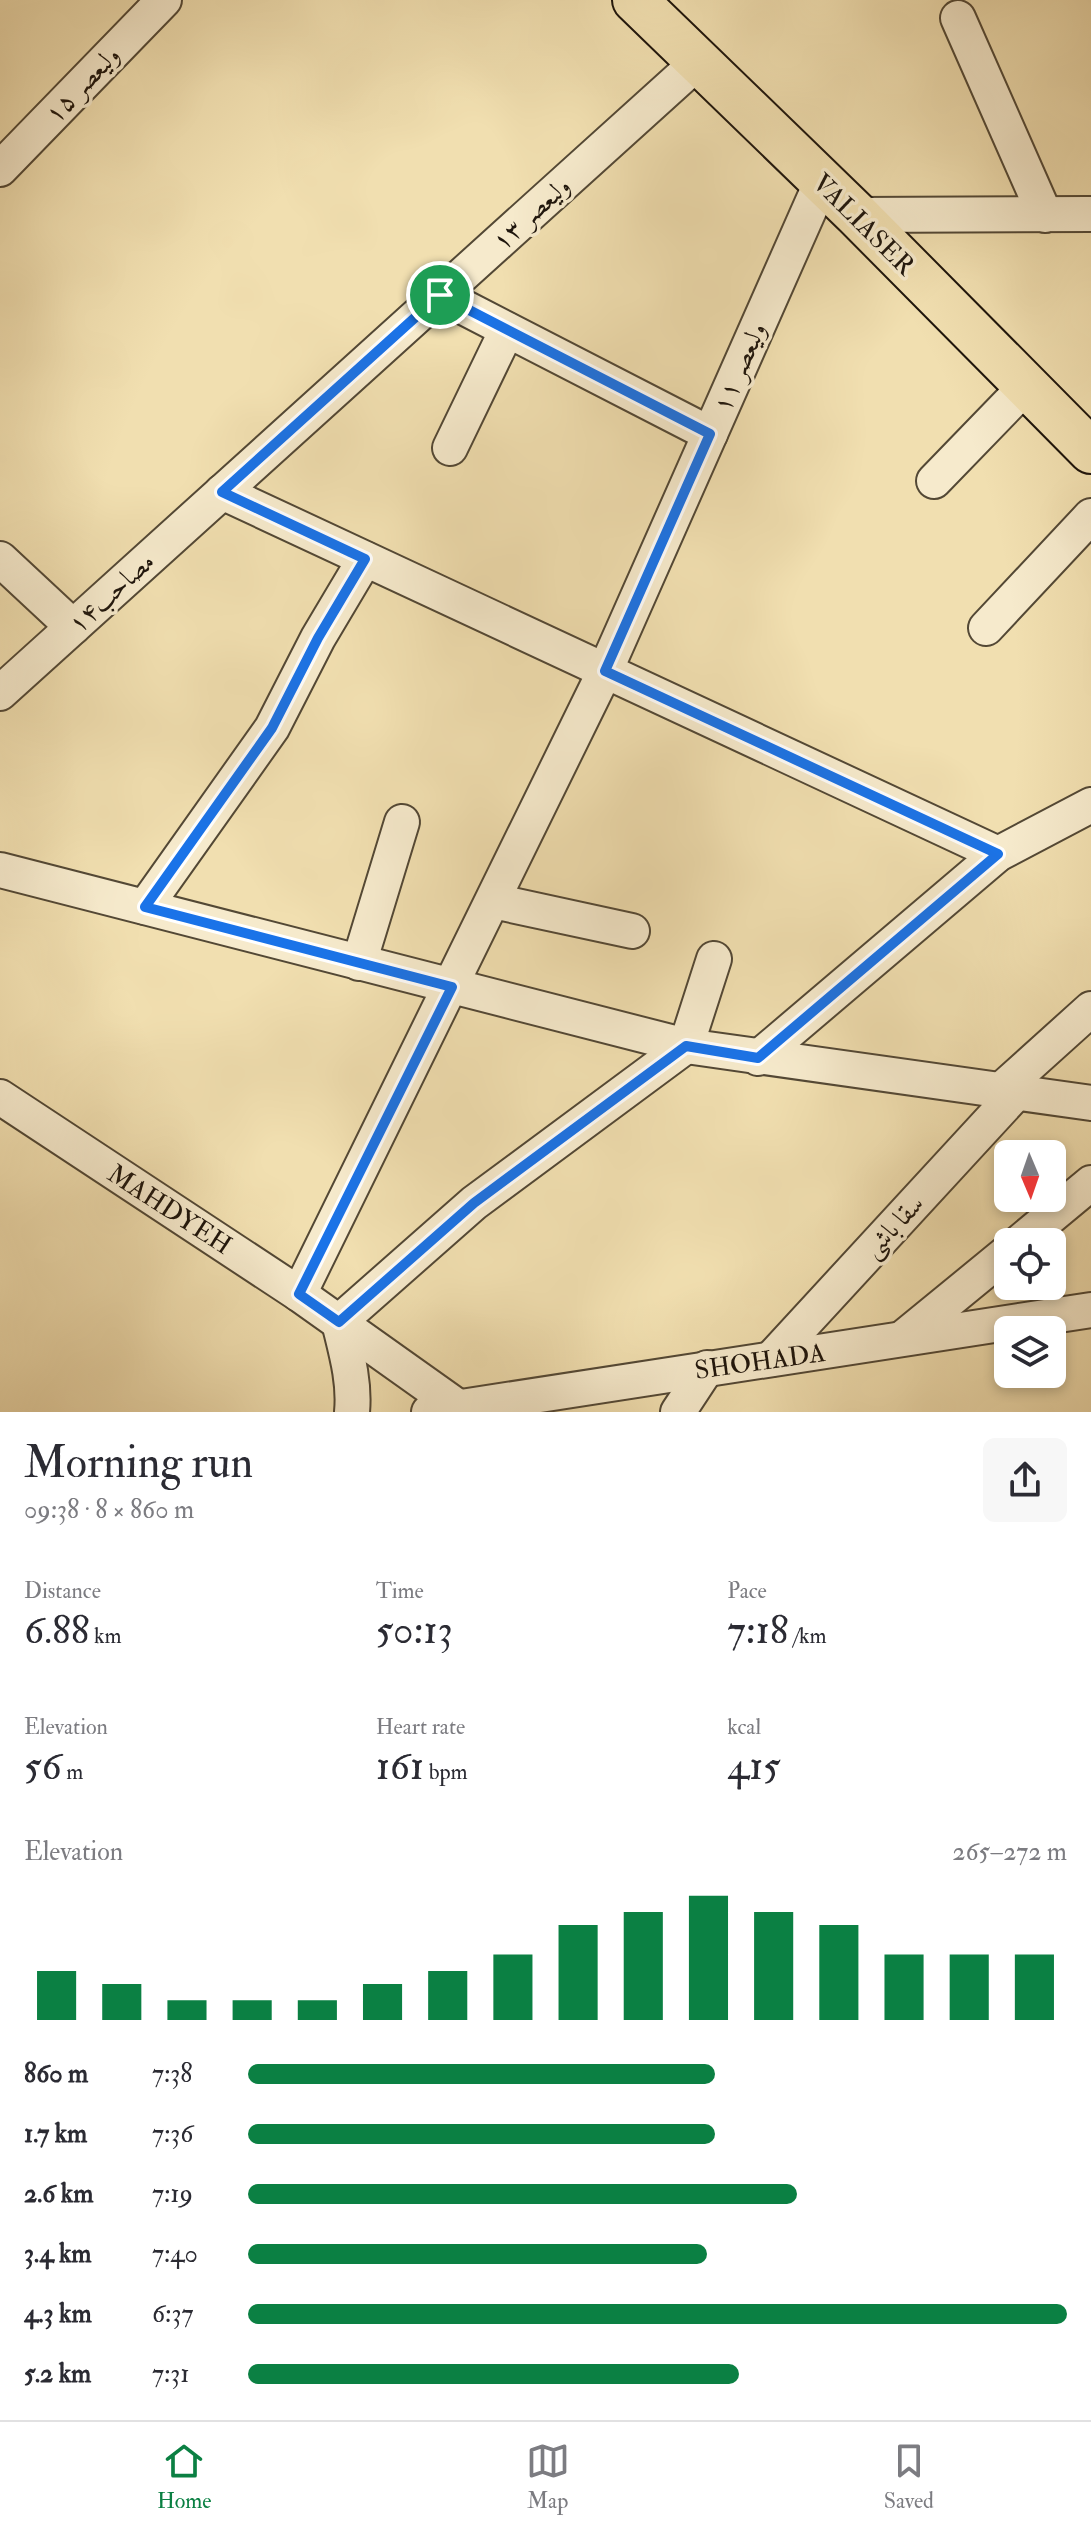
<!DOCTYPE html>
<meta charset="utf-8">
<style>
body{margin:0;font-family:"IM FELL Double Pica",Amiri,serif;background:#f7f7f7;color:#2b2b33;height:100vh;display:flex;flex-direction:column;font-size:30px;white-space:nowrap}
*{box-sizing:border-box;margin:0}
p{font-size:26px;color:#7c7c81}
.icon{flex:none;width:44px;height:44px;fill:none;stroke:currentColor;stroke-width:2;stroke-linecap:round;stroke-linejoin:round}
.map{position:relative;height:1412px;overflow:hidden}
.drawer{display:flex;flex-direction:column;background:#fff;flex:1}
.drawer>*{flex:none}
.needle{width:52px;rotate:178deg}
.buttons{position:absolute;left:994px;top:1140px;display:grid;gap:16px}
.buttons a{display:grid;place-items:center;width:72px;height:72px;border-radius:12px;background:#fff;box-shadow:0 4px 12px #0003;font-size:40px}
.pin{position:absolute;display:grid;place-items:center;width:68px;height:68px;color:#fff;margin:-34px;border:4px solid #fff;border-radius:50%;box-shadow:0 2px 8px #0007}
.round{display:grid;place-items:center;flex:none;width:84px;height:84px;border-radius:12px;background:#f7f7f7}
.summary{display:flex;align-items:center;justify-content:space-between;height:136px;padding:0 24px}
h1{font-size:44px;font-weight:600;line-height:60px}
.figures{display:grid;grid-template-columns:repeat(3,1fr);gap:12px;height:136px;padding:8px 24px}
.figures div{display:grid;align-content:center}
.figures b{font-size:40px;font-weight:600}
.figures small{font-size:22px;font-weight:400}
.figures p{font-size:22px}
.chart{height:224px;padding:16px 24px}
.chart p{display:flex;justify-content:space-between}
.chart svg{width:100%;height:144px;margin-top:8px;stroke:#0b8043;stroke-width:6}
ul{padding:0 24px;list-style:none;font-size:26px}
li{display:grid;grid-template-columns:128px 96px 1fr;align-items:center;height:60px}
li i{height:20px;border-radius:10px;background:#0b8043}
.tab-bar{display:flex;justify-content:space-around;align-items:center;height:112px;border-top:2px solid #e1e1e2;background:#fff;font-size:22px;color:#7c7c81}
.tab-bar a{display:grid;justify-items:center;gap:4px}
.tab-bar .selected{color:#0b8043}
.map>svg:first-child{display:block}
</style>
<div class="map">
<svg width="1091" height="1412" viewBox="0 0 1091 1412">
<rect width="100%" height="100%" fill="#f1dfb0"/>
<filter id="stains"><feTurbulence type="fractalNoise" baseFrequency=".0025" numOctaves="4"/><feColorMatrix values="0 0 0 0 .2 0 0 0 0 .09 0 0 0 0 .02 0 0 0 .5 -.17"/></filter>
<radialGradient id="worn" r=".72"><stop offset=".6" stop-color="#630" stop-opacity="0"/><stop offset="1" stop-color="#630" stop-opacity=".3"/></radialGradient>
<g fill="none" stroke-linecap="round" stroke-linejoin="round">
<g stroke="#534835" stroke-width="38">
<g id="minor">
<path d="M958,18L1045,215"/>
<path d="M0,169L164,0"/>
<path d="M857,215L1091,214"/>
<path d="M440,295L710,434"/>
<path d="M450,448L507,330"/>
<path d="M934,481L1025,387"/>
<path d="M222,492L998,854"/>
<path d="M0,559L73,627"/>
<path d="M986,628L1091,516"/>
<path d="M0,693L698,62"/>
<path d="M0,870L686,1046L1091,1103"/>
<path d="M493,901L632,931"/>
<path d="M145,907L272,728L318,638L365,559"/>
<path d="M359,963L402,822"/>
<path d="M758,1058L998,854L1091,805"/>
<path d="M1000,1091L1091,1009"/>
<path d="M0,1097L299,1294L458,1407"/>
<path d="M1020,1242L1091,1183"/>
<path d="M299,1294L605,671L822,181"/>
<path d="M339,1322L474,1203L686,1046L714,959"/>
<path d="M339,1322C346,1351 355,1381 352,1412"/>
<path d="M903,1338L1008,1252"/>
<path d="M771,1359L1016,1093"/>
<path d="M429,1412L1091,1310"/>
<path d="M678,1412L707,1368"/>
</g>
</g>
<g stroke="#1e150c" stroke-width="48">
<path id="major" d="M635,0L857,215L1091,451"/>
</g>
<use href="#minor" stroke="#f6eacc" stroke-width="34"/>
<use href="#major" stroke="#f1dfb0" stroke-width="44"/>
</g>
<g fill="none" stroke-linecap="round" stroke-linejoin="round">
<g stroke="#fff" stroke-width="16">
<path id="route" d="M440,295L710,434L605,671L998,854L758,1058L686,1046L474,1203L339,1322L299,1294L452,987L145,907L272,728L318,638L365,559L222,492Z"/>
</g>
<use href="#route" stroke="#1a73e8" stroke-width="10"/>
</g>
<g text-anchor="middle" stroke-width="7" stroke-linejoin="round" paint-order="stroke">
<g font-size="26" fill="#1e150c" stroke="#f6eacc">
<text transform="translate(82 84) rotate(-46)" y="9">ولیعصر ۱۵</text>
<text transform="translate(531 213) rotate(-42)" y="9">ولیعصر ۱۳</text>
<text transform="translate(864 224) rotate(45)" y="9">VALIASER</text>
<text transform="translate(739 367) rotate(-66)" y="9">ولیعصر ۱۱</text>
<text transform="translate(111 592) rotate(-42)" y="9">مصاحب۱۴</text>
<text transform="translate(170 1209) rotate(33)" y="9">MAHDYEH</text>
<text transform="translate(893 1226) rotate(-47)" y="9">سقا باشی</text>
<text transform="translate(760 1361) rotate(-8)" y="9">SHOHADA</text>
</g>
</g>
<rect width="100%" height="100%" filter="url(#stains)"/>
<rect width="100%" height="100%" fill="url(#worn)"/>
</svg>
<div class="buttons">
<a><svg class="needle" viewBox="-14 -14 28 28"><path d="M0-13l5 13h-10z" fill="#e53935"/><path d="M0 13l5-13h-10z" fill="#7c7c81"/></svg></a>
<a><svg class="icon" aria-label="locate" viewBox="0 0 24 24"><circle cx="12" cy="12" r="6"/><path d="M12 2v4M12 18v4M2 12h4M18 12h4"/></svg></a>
<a><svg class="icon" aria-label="layers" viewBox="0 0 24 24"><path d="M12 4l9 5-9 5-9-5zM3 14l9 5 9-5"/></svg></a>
</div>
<div class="pin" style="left:440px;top:295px;background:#1e9e55"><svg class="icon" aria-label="arrive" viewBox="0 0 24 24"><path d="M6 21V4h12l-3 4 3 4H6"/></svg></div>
</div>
<section class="drawer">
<div class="summary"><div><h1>Morning run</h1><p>09:38 · 8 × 860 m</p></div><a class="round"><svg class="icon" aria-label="share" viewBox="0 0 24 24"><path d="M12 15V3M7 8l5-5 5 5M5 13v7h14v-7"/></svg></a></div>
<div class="figures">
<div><p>Distance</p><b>6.88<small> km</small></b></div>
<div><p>Time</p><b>50:13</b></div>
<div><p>Pace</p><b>7:18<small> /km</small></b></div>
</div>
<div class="figures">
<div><p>Elevation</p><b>56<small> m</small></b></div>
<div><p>Heart rate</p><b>161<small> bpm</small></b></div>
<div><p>kcal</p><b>415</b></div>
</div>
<div class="chart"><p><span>Elevation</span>265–272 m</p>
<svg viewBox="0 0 160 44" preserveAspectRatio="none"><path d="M5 44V29M15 44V33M25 44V38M35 44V38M45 44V38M55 44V33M65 44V29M75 44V24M85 44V15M95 44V11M105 44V6M115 44V11M125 44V15M135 44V24M145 44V24M155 44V24"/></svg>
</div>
<ul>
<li><b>860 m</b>7:38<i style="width:57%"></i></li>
<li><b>1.7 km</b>7:36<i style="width:57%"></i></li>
<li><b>2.6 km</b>7:19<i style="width:67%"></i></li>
<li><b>3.4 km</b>7:40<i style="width:56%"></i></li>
<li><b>4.3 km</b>6:37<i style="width:100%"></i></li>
<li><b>5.2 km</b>7:31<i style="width:60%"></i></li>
</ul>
</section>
<nav class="tab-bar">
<a class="selected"><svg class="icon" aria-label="home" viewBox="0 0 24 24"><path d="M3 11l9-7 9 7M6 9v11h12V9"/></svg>Home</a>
<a><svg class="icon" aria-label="map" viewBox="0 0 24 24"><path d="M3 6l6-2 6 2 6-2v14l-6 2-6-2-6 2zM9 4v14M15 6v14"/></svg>Map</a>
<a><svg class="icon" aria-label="saved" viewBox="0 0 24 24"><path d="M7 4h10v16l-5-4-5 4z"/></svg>Saved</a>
</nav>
